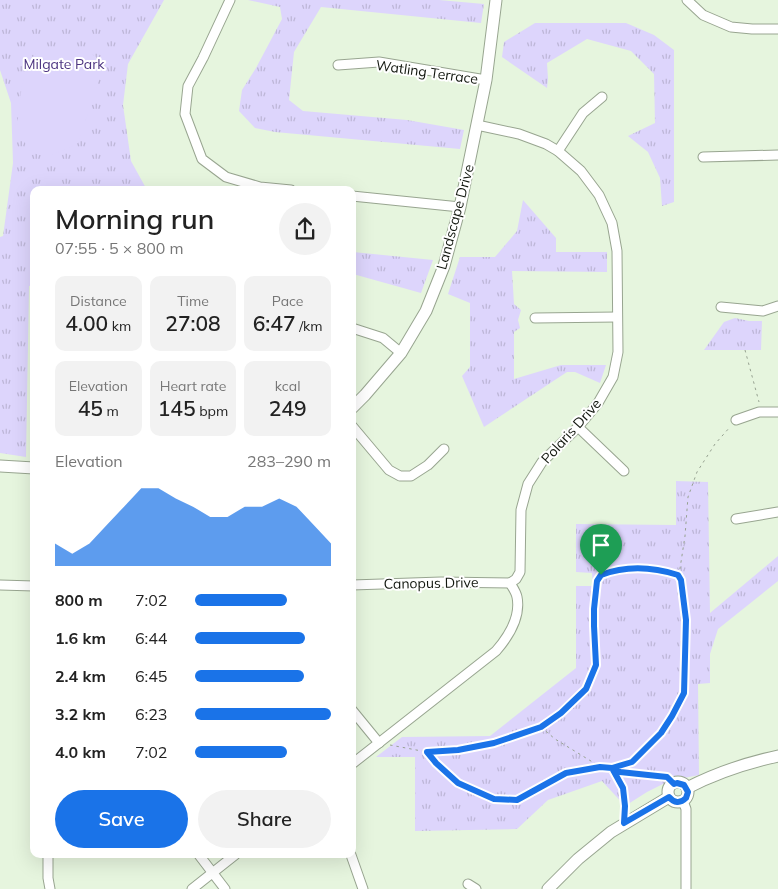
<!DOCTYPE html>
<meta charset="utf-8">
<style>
body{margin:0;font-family:Mulish,sans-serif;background:#f2f2f2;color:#222;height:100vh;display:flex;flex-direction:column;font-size:19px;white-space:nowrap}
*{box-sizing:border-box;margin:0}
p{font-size:16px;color:#767676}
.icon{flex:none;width:28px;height:28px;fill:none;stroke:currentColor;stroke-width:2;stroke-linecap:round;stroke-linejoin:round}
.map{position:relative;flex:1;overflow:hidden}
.details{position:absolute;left:30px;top:186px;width:326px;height:672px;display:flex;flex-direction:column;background:#fff;border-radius:10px;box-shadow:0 5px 20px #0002}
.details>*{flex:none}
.pin{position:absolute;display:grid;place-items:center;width:42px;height:42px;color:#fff;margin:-51px -21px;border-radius:50% 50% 50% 0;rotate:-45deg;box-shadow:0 0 5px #0007}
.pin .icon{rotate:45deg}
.round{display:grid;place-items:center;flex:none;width:52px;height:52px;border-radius:26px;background:#f2f2f2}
.overview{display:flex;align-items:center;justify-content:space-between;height:85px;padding:0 25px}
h1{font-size:28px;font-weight:600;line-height:38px}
.stats{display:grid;grid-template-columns:repeat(3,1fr);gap:8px;height:85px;padding:5px 25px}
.stats div{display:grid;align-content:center;border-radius:10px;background:#f2f2f2;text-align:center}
.stats b{font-size:21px;font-weight:600}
.stats small{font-size:14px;font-weight:400}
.stats p{font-size:14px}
.chart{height:140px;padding:10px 25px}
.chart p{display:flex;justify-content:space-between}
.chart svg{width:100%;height:90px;margin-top:5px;fill:#1a73e8;opacity:.7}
.button{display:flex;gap:10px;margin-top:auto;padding:10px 25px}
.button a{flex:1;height:58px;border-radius:30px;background:#1a73e8;color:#fff;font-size:20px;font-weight:600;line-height:58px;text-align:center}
.button a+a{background:#f2f2f2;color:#222}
ul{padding:0 25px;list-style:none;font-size:16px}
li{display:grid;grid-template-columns:80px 60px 1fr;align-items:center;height:38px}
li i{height:12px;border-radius:6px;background:#1a73e8}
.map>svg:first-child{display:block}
</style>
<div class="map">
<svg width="778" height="889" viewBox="0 0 778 889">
<defs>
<pattern id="park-tufts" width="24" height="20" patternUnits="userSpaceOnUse" patternTransform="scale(1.25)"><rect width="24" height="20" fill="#ddd5fc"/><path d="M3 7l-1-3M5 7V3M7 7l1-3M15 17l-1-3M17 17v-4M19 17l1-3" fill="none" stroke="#bdb6d7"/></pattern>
</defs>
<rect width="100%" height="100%" fill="#e6f5de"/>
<g fill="url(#park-tufts)">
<path d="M0,0H164L128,64L123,105L131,161L147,190H34V285L29,286L26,457L0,453V237L3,236L13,163L11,103L0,70Z"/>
<path d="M248,0H439L484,4L481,23L321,7L294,52L289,100L303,111L407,120L464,130L460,149L275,132L255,128L239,111L242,90L256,68L282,19L280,7Z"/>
<path d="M535,23H626L654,35L674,50V202L662,206L660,178L648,152L628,136L655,123L654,74L631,51L587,39L547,63L548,79L547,88L502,57L504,42Z"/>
<path d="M523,200L556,238V252H607V272L512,271L514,304L521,310L518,320L520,328L514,332V379L561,365H606L600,383L575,372H567L484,427L462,376L470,367V303L448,294L460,257H495L517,231Z"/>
<path d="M353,252L433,260L421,293L353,274Z"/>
<path d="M735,318L749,321H762L761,350H704L724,322Z"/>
<path d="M676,481L708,482L710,613L778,556V581L718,629L710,654V683L698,684L699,775L669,781L647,792L625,806L602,781L548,800L517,829L415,831V757H376L402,737L490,736L576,668V586H593L592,573L576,572V524L676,525Z"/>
</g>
<path fill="#ddd5fc" d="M56,47L84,49L96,57L98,72V84L78,143L67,149L50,155H38L28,149L17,126L22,84L32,58L39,49Z"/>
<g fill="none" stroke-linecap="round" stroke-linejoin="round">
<g stroke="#98a590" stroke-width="11">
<g id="minor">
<path d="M230,0L203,58L188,86L185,114L202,159L226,177L260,187L291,190"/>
<path d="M687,0L703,15L731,27L752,29H778"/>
<path d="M338,65L379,62L486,80"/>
<path d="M558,151L583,113L602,97"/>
<path d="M703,157L778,155"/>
<path d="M352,196L460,207"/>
<path d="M721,307L763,311L778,306"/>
<path d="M535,318L617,317"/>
<path d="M352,328L383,338L401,353"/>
<path d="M736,420L759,412H778"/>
<path d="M352,426L389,470L400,476H411L428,465L444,449"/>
<path d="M578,427L624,471"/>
<path d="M736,519L778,512"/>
<path d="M0,585L34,586"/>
<path d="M352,585L441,582L510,583"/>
<path d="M352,710L379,743"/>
<path d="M352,764L496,651C509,636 521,617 517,597C516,592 513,588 510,583L516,579L520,572L521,510L528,484L542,462L578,427L598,403L613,377L618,352L617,251L612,223L599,195L581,171L558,151L546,144L519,134L477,125"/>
<path d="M683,801L686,809V889"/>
<path d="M48,855V878L50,889"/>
<path d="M199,855L225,889"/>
<path d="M351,855L363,889"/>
<path d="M468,884L476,889"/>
<path d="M192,889L235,855"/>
</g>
</g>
<g stroke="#98a590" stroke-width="13">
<g id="tertiary">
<path d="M352,408L365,395L401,353L426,311L444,266L460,207L486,80L496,0"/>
<path d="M0,466L34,468"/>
<circle cx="678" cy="792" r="10"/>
<path d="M687,788C716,773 746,763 778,756"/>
<path d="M548,889L578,859L611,832L669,797"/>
</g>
</g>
<g stroke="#97a291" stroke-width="1" stroke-dasharray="2.5 4" stroke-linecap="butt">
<path d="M745,350L759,402"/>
<path d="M541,727L555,739L599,766"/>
<path d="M390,745L427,752L436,763L458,783L494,799L517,800L566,773L600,767L612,768L620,772L667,777L674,784"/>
<path d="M427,752L458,750L494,743L541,727L561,713L586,689L596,665L594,626V609L597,581L601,575L609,572L640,568H653L677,575"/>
<path d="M625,812L623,788L612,768L632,762L661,733L673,716L683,693L686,620L685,599L681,580L679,575L685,536L688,497L697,472L715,444L730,427"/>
</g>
<use href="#minor" stroke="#fff" stroke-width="9"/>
<use href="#tertiary" stroke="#fff" stroke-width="11"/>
</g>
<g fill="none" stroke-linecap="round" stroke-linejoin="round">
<g stroke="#fff" stroke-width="10">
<path id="route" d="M601,575L597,581L594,609V626L596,665L586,689L561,713L541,727L494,743L458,750L427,752L436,763L458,783L494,799L517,800L566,773L600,767L612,768L620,772L667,777L674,784L677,783L684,785L688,792L686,798C680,804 674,803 669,797L624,823L625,806L623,788L612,768L632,762L661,733L672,716L684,693L686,620L681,580L678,575C653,567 627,565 601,575"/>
</g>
<use href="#route" stroke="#1a73e8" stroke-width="6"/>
</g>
<g text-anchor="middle" stroke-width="4" stroke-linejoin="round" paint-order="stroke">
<g font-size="14" fill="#4c3480" stroke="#fff">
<text x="64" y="69">Milgate Park</text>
</g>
<g font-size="14" fill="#11160e" stroke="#fff">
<text transform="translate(427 72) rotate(8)" y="5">Watling Terrace</text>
<text transform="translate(455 217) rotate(-75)" y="5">Landscape Drive</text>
<text transform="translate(571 431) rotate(-48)" y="5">Polaris Drive</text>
<text transform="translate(431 583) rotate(-1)" y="5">Canopus Drive</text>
</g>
</g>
</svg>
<div class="pin" style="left:601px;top:575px;background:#1e9e55"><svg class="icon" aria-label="arrive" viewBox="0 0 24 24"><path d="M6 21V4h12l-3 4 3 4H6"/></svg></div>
<section class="details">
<div class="overview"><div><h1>Morning run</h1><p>07:55 · 5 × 800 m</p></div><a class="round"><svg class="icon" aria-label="share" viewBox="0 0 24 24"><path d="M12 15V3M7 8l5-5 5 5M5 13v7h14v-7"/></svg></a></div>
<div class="stats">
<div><p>Distance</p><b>4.00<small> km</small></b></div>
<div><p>Time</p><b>27:08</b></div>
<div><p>Pace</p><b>6:47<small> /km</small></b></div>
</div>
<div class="stats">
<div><p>Elevation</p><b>45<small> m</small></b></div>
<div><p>Heart rate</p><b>145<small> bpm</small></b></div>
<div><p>kcal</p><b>249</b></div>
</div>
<div class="chart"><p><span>Elevation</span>283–290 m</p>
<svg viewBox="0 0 160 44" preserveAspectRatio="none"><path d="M0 44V33L10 38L20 33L30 24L40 15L50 6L60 6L70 11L80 15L90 20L100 20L110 15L120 15L130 11L140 15L150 24L160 33V44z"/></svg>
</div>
<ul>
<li><b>800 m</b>7:02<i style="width:68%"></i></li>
<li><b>1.6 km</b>6:44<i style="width:81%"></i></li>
<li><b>2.4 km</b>6:45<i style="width:80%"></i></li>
<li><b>3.2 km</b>6:23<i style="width:100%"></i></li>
<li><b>4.0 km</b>7:02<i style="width:68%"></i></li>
</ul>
<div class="button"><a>Save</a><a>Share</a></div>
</section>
</div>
